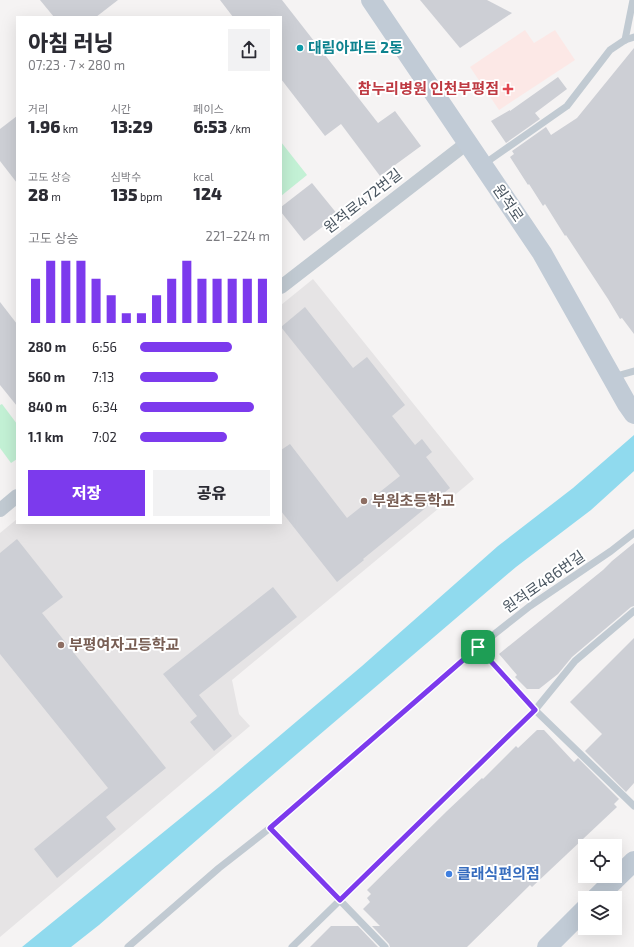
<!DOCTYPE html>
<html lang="ko">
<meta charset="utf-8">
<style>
body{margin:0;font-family:"Exo 2","Noto Sans KR",sans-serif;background:#f2f2f3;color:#2b2b33;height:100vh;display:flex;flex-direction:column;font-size:15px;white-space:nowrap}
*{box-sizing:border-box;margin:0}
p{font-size:13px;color:#7c7c81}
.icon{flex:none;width:22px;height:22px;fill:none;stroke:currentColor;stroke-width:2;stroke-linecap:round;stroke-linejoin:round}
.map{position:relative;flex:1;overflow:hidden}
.sheet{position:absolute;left:16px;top:16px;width:266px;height:508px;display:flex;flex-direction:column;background:#fff;border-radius:0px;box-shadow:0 4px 16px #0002}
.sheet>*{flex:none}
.controls{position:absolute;left:578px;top:839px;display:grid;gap:8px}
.controls a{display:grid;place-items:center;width:44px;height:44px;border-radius:0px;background:#fff;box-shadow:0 4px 16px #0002;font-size:20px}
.pin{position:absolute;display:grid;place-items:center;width:34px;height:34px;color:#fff;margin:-17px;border-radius:8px;box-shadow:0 2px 6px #0006}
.round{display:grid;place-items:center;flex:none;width:42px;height:42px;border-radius:0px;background:#f2f2f3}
.headline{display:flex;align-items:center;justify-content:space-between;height:68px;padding:0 12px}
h1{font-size:22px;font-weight:800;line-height:30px}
.metrics{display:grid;grid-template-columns:repeat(3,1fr);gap:6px;height:68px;padding:4px 12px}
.metrics div{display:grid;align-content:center}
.metrics b{font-size:17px;font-weight:800}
.metrics small{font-size:11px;font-weight:400}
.metrics p{font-size:11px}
.chart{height:112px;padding:8px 12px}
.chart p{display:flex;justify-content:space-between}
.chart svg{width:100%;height:72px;margin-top:4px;stroke:#7c3aed;stroke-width:6}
.cta{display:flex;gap:8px;margin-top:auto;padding:8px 12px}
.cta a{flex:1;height:46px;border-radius:0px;background:#7c3aed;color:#fff;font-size:16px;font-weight:800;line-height:46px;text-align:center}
.cta a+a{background:#f2f2f3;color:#2b2b33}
ul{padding:0 12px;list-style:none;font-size:13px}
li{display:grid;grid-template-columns:64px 48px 1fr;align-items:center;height:30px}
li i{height:10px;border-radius:5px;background:#7c3aed}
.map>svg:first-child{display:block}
</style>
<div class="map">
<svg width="634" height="947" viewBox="0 0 634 947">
<rect width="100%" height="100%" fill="#f5f3f3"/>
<path fill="#e6e4e5" d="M313,279L474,479L232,680L239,714L250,726L0,937V533L17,519V523H281V305Z"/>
<path fill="#fce8e6" d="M525,30L534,43L555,30L575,60L499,110L470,67Z"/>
<g fill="#c3f1d5">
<path d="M281,142L307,175L281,196Z"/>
<path d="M2,404L17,424V459L11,463L0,448V405Z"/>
</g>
<path fill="#90daee" d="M634,435V471L591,510L516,567L427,643L236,806L99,925L71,947H22L219,787L362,666L498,546L573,488Z"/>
<g fill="#cdcfd5">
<path d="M40,0H118L96,17H54Z"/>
<path d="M220,0H282L378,123L395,111L421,146L380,176L341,124L325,136L281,79V17H233Z"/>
<path d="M420,0H487L512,13L460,48Z"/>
<path d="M634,48V334L622,318L620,319L608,299L566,235L565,236L545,204L543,206L529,184L528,185L510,157L514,154L512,151L546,127L551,135L577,118Z"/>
<path d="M558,77L567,89L535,113L540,119L506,143L491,121L510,110V111Z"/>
<path d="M17,116V183L0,161V129Z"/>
<path d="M312,183L338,215L304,241L281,212V207Z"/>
<path d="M0,302L17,324V406L0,385Z"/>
<path d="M305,307L353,368L367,357L405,405L392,416L415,445L422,439L432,452L426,457L450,488L363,559L364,560L337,582L281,511V450L290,444L347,518L400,476L281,327Z"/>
<path d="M17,539L63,597L42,613L166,768L106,817L116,829L57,878L34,849L108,788L0,654V553Z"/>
<path d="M634,543V606L631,607L572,657L558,674L539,689H527L515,677L517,675L499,654L603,570L612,561Z"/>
<path d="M273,587L297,617L199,695L232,736L214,751L190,722L197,716L163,674Z"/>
<path d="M634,638V783L626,792L585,751L602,734L570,702Z"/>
<path d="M537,730H544L574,762L578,758L619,799L614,804L617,807L532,887L530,885L467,947H390L389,944L372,926H380L363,909L370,902L367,898L371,894L367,890L447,811L482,778L483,779L516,746L518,748Z"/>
<path d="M331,926H358L378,947H310Z"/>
</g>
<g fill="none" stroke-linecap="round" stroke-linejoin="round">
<g stroke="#c1cad2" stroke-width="7">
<path d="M625,40L633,0"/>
<path d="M484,164L567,106L610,50L625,40L634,37"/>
<path d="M613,377L634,371"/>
<path d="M478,647L535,710L634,806"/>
<path d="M270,828L385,947"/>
<path d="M128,947L219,868L270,828L478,647L530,606L611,551L634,533"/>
<path d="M292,947L535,710L575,661L634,611"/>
</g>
<g stroke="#c1cad2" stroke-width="14">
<path d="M281,287L467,143"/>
<path d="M0,510L17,496"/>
</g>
<g stroke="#c1cbd6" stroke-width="20">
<path d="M371,0L542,253L627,404L634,414"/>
<path d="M596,898L634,861"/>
<path d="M547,947L585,909"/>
</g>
</g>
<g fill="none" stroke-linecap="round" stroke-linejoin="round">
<g stroke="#fff" stroke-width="8">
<path id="route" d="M478,647L535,710L340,900L270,828Z"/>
</g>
<use href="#route" stroke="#7c3aed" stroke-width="5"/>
</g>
<circle fill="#0f9aa8" stroke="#fff" stroke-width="1.5" cx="300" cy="48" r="4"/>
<path fill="#e0444e" stroke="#fff" stroke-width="1.5" d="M506 83h4v4h4v4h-4v4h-4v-4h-4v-4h4z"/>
<g fill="#8d6e63" stroke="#fff" stroke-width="1.5">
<circle cx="364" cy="501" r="4"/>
<circle cx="61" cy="645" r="4"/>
</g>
<circle fill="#3f7fe0" stroke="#fff" stroke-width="1.5" cx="449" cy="874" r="4"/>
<g text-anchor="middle" stroke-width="4" stroke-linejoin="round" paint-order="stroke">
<g font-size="15" font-weight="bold" fill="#0d838f" stroke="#fff" text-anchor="start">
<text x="308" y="53">대림아파트 2동</text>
</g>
<g font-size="15" font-weight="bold" fill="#be3a42" stroke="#fff" text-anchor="end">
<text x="499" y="94">참누리병원 인천부평점</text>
</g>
<g font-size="15" fill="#4a5661" stroke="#fff">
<text transform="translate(363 201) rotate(-38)" y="5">원적로472번길</text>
<text transform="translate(508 203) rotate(56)" y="5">원적로</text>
<text transform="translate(544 582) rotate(-35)" y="5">원적로486번길</text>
</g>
<g font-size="15" font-weight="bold" fill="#785e54" stroke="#fff" text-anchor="start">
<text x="372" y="506">부원초등학교</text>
<text x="69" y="650">부평여자고등학교</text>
</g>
<g font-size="15" font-weight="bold" fill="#366cbe" stroke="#fff" text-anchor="start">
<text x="457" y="879">클래식편의점</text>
</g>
</g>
</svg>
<div class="controls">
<a><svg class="icon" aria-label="locate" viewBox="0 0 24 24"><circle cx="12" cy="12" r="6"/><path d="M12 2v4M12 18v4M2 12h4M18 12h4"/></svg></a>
<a><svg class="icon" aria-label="layers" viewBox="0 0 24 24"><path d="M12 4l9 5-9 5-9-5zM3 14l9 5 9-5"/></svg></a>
</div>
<div class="pin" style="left:478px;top:647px;background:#1e9e55"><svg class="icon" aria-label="arrive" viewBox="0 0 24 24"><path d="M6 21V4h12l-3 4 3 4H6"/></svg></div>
<section class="sheet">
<div class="headline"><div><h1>아침 러닝</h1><p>07:23 · 7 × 280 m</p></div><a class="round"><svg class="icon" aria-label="share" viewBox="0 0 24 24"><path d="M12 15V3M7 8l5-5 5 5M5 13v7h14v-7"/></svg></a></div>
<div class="metrics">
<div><p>거리</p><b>1.96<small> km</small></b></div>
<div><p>시간</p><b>13:29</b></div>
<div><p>페이스</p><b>6:53<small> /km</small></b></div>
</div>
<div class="metrics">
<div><p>고도 상승</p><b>28<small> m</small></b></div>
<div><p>심박수</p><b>135<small> bpm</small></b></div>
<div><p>kcal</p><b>124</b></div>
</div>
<div class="chart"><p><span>고도 상승</span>221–224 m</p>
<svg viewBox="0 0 160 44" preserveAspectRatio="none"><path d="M5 44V17M15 44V6M25 44V6M35 44V6M45 44V17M55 44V27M65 44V38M75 44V38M85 44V27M95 44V17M105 44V6M115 44V17M125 44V17M135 44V17M145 44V17M155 44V17"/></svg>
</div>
<ul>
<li><b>280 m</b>6:56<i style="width:71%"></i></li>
<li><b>560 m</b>7:13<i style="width:60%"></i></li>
<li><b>840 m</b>6:34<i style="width:88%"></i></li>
<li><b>1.1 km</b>7:02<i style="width:67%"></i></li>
</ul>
<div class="cta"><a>저장</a><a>공유</a></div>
</section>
</div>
